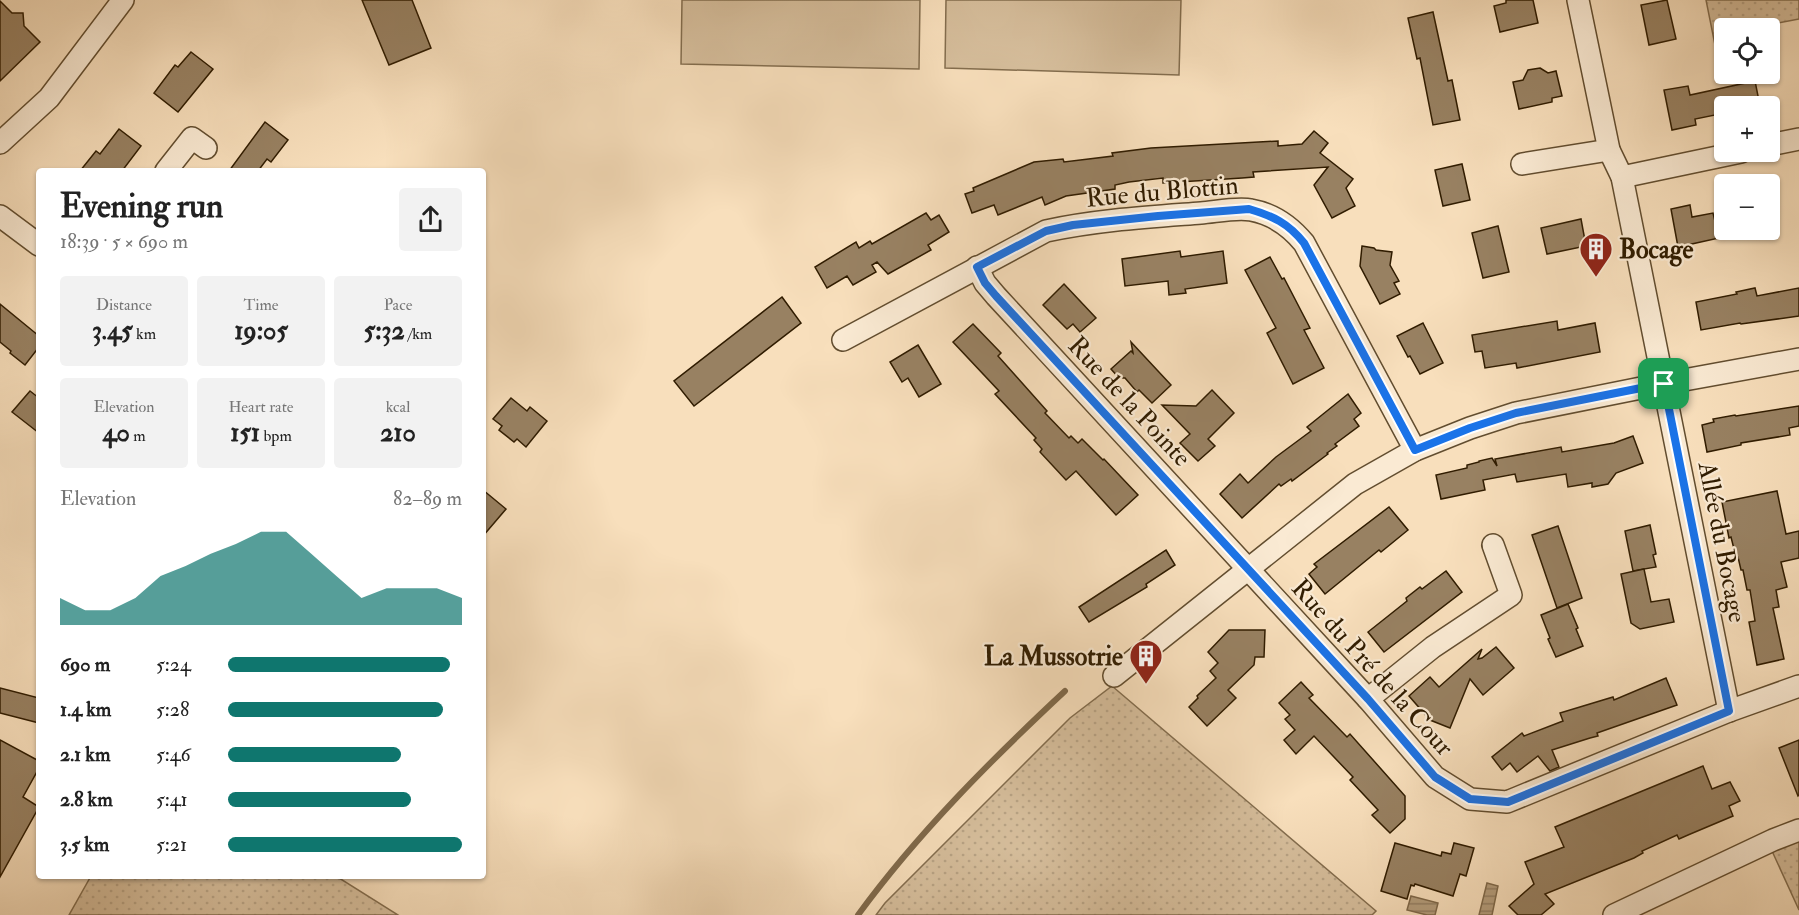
<!DOCTYPE html>
<meta charset="utf-8">
<style>
body{margin:0;font-family:"IM FELL Double Pica",serif;background:#f2f2f2;color:#222;height:100vh;display:flex;flex-direction:column;font-size:22px;white-space:nowrap}
*{box-sizing:border-box;margin:0}
p{font-size:20px;color:#767676}
.icon{flex:none;width:33px;height:33px;fill:none;stroke:currentColor;stroke-width:2;stroke-linecap:round;stroke-linejoin:round}
.map{position:relative;flex:1;overflow:hidden}
.details{position:absolute;left:36px;top:168px;width:450px;height:711px;display:flex;flex-direction:column;background:#fff;border-radius:6px;box-shadow:0 2px 4px #0004}
.details>*{flex:none}
.fabs{position:absolute;left:1714px;top:18px;display:grid;gap:12px}
.fabs a{display:grid;place-items:center;width:66px;height:66px;border-radius:6px;background:#fff;box-shadow:0 2px 4px #0004;font-size:30px}
.pin{position:absolute;display:grid;place-items:center;width:51px;height:51px;color:#fff;margin:-26px;border-radius:12px;box-shadow:0 3px 9px #0006}
.round{display:grid;place-items:center;flex:none;width:63px;height:63px;border-radius:6px;background:#f2f2f2}
.head{display:flex;align-items:center;justify-content:space-between;height:102px;padding:0 24px}
h1{font-size:33px;font-weight:800;line-height:45px}
.figures{display:grid;grid-template-columns:repeat(3,1fr);gap:9px;height:102px;padding:6px 24px}
.figures div{display:grid;align-content:center;border-radius:6px;background:#f2f2f2;text-align:center}
.figures b{font-size:26px;font-weight:800}
.figures small{font-size:16px;font-weight:400}
.figures p{font-size:16px}
.chart{height:168px;padding:12px 24px}
.chart p{display:flex;justify-content:space-between}
.chart svg{width:100%;height:108px;margin-top:6px;fill:#0f766e;opacity:.7}
ul{padding:0 24px;list-style:none;font-size:20px}
li{display:grid;grid-template-columns:96px 72px 1fr;align-items:center;height:45px}
li i{height:15px;border-radius:8px;background:#0f766e}
.map>svg:first-child{display:block}
</style>
<div class="map">
<svg width="1799" height="915" viewBox="0 0 1799 915">
<defs>
<pattern id="green-dots" width="8" height="8" patternUnits="userSpaceOnUse" patternTransform="scale(1.5)"><rect width="8" height="8" fill="#d6be9c"/><path d="M2 2h.1M6 6h.1" fill="none" stroke="#b8a385" stroke-width="1.8" stroke-linecap="round"/></pattern>
<pattern id="water-rules" width="6" height="5" patternUnits="userSpaceOnUse" patternTransform="scale(1.5)"><rect width="6" height="5" fill="#b49d7c"/><path d="M0 2.5h6" fill="none" stroke="#937f63"/></pattern>
</defs>
<rect width="100%" height="100%" fill="#f8dfbc"/>
<filter id="stains"><feTurbulence type="fractalNoise" baseFrequency=".00333" numOctaves="4"/><feColorMatrix values="0 0 0 0 .2 0 0 0 0 .09 0 0 0 0 .02 0 0 0 .5 -.17"/></filter>
<radialGradient id="worn" r=".72"><stop offset=".6" stop-color="#630" stop-opacity="0"/><stop offset="1" stop-color="#630" stop-opacity=".3"/></radialGradient>
<g fill="url(#green-dots)" stroke="#836d4e" stroke-width="1.5">
<path d="M1706,0H1799V19L1762,26L1758,28H1725V48L1715,45Z"/>
<path d="M1112,686L1376,911L1372,915H876L885,903L1070,718Z"/>
<path d="M1799,840V910L1772,851Z"/>
<path d="M91,876H336L398,915H69Z"/>
</g>
<g fill="#d6be9c" stroke="#836d4e" stroke-width="1.5">
<path d="M682,0H920L919,69L681,64Z"/>
<path d="M946,0H1181L1179,75L945,68Z"/>
</g>
<g fill="url(#water-rules)" stroke="#7f694a" stroke-width="1.5">
<path d="M1487,883L1498,886L1492,915H1479Z"/>
<path d="M1411,896L1438,903L1435,915H1427L1407,910Z"/>
</g>
<g fill="none" stroke-linecap="round" stroke-linejoin="round">
<path stroke="#7f694a" stroke-width="6" d="M858,915C918,833 991,760 1065,691"/>
</g>
<g fill="#988162" stroke="#301c00" stroke-width="1.5">
<path d="M362,0H412L431,48L389,65Z"/>
<path d="M1506,0H1533L1538,23L1500,32L1494,6L1506,3Z"/>
<path d="M1667,0L1676,39L1649,45L1641,5Z"/>
<path d="M0,1L12,13H23L24,26L40,42L0,81Z"/>
<path d="M1433,12L1448,81L1452,80L1460,120L1433,125L1420,58L1417,59L1408,18Z"/>
<path d="M191,52L213,69L178,112L154,93L175,65L178,67Z"/>
<path d="M1540,68L1548,73L1556,71L1562,96L1552,98V102L1519,109L1513,82L1523,80L1528,70Z"/>
<path d="M1755,81L1760,106H1725V113L1695,119L1696,125L1672,130L1664,90L1688,86L1690,95Z"/>
<path d="M265,122L288,140L271,162L267,159L258,171H229Z"/>
<path d="M119,129L141,146L122,171H80L96,151L100,154Z"/>
<path d="M1314,131L1328,143L1320,153L1353,179L1346,188L1355,206L1332,218L1314,185L1328,167L1253,172L1254,177L1242,178L1163,183V178L1129,182L1115,185V189L1066,196L1045,205L1042,197L998,215L994,205L972,213L965,194L974,191L973,188L1034,162L1063,159L1064,162L1113,156L1112,153L1151,148L1278,141V146L1302,144Z"/>
<path d="M1462,164L1470,200L1443,206L1435,170Z"/>
<path d="M1690,205L1692,217L1713,213L1719,238L1678,247L1671,209Z"/>
<path d="M926,213L931,220L939,215L949,232L928,245L931,250L888,274L877,262L872,265L876,272L853,285L847,276L827,288L815,267L856,242L859,248L870,241L872,244Z"/>
<path d="M1581,219L1586,246L1547,254L1541,228Z"/>
<path d="M1498,226L1509,272L1483,278L1472,233Z"/>
<path d="M1362,246L1374,248L1376,250L1392,252L1390,265L1399,281L1394,283L1400,294L1380,304L1360,266Z"/>
<path d="M1180,251L1181,257L1223,251L1227,283L1185,289L1186,293L1169,295L1168,281L1125,286L1122,259Z"/>
<path d="M1270,257L1282,279L1284,278L1310,328L1304,330L1324,368L1293,384L1267,333L1276,328L1245,270Z"/>
<path d="M1064,284L1096,318L1080,332L1073,324L1067,329L1043,305Z"/>
<path d="M1755,288L1757,296L1799,288V316L1741,324L1740,323L1701,330L1696,302L1737,294L1736,292Z"/>
<path d="M782,297L801,323L694,406L674,381Z"/>
<path d="M0,304L39,336V347L25,365L10,353L11,351L0,342Z"/>
<path d="M1557,321L1558,330L1595,323L1600,352L1517,368L1516,363L1485,368L1482,351L1475,352L1472,335Z"/>
<path d="M1423,323L1443,363L1420,374L1410,356L1408,357L1397,336Z"/>
<path d="M973,324L1001,353L998,356L1047,411L1045,413L1069,438L1071,436L1078,443L1082,439L1103,460L1104,459L1138,495L1116,515L1076,471L1066,480L1040,452L1042,449L1034,440L1036,438L995,394L999,391L953,342Z"/>
<path d="M1131,342L1171,385L1152,403L1139,390L1137,392L1125,378H1119L1111,369L1131,351L1133,353Z"/>
<path d="M918,345L941,384L919,397L908,378L902,382L890,362Z"/>
<path d="M1212,390L1234,413L1208,439L1215,446L1198,461L1180,443L1190,434L1162,405L1196,406Z"/>
<path d="M30,391L39,398V433L12,412Z"/>
<path d="M1348,394L1361,413L1354,419L1359,426L1335,444L1337,446L1327,453L1328,454L1292,481L1291,479L1281,486L1279,484L1242,518L1220,494L1240,474L1248,483L1276,457L1311,431L1307,427Z"/>
<path d="M511,398L527,411L530,407L547,421L526,447L517,439L514,442L499,430L502,426L493,419Z"/>
<path d="M1799,406V426L1789,428L1790,435L1741,443V445L1707,452L1702,425L1714,422L1713,419L1735,415L1736,416Z"/>
<path d="M1633,436L1643,463L1616,473L1608,484L1592,487V483L1568,487L1566,474L1517,482L1515,474L1483,480L1485,490L1441,499L1436,475L1467,468V465L1479,462V461L1492,458L1497,466L1495,459L1561,447L1562,452L1614,443Z"/>
<path d="M483,490L506,509L483,536Z"/>
<path d="M1777,491L1786,534L1799,531V558L1781,562L1787,587L1776,590L1779,607L1773,608L1784,659L1757,665L1749,622L1755,621L1750,590H1747L1743,570H1741L1738,557H1736L1731,537L1729,538L1722,502Z"/>
<path d="M1389,507L1408,530L1381,552L1379,550L1325,594L1309,574L1317,567L1314,564Z"/>
<path d="M1650,525L1656,554L1653,555L1656,567L1633,571L1625,531Z"/>
<path d="M1558,526L1582,598L1557,608L1532,535Z"/>
<path d="M1166,550L1175,565L1146,584L1147,587L1089,622L1079,607Z"/>
<path d="M1644,569L1651,602L1669,599L1674,622L1640,629L1631,623L1621,574Z"/>
<path d="M1446,571L1462,592L1384,652L1368,632L1407,601L1406,598L1420,587L1422,589Z"/>
<path d="M1568,604L1578,628L1576,629L1583,646L1556,657L1548,639L1550,638L1541,615Z"/>
<path d="M1229,630H1265L1264,657H1255L1254,665L1228,690L1236,698L1207,726L1189,707L1198,698L1197,696L1216,678L1210,671L1218,663L1208,652Z"/>
<path d="M1496,647L1514,668L1483,695L1470,679L1450,728L1430,720L1409,696L1430,677L1439,687L1482,649L1478,659L1482,658Z"/>
<path d="M1666,678L1677,705L1597,733L1598,736L1590,738L1552,750L1559,767L1550,771L1538,756L1517,772L1510,763L1502,770L1492,757L1522,733L1524,736L1563,721L1560,713L1613,697L1614,700Z"/>
<path d="M1301,682L1313,695L1309,698L1347,737L1350,734L1405,796V819L1390,833L1372,815L1378,810L1350,780L1353,777L1314,736L1296,754L1284,740L1295,730L1285,719L1290,715L1279,703Z"/>
<path d="M0,688L39,698V723L0,713Z"/>
<path d="M0,740L39,761V768L23,797L39,807L0,877Z"/>
<path d="M1799,740V795L1798,796L1779,748Z"/>
<path d="M1703,766L1712,789L1730,782L1740,801L1729,806L1733,816L1688,835L1679,839L1677,835L1642,851L1643,853L1634,858L1545,894L1554,904L1541,915H1518L1509,906L1534,884L1525,862L1564,847L1555,827Z"/>
<path d="M1395,843L1441,856L1442,852L1451,854L1454,843L1474,848L1466,876L1460,874L1453,896L1415,884L1414,886L1411,885L1407,899L1381,891Z"/>
</g>
<g fill="none" stroke-linecap="round" stroke-linejoin="round">
<g stroke="#624d2f" stroke-width="24">
<g id="minor">
<path d="M1578,0L1609,150L1622,177L1729,711"/>
<path d="M0,143L49,98L123,0"/>
<path d="M1770,145L1799,139"/>
<path d="M1522,164L1609,150"/>
<path d="M166,171L192,138L206,148"/>
<path d="M1622,177L1741,152"/>
<path d="M0,216L39,245"/>
<path d="M977,267L985,283L996,296L1368,699L1435,777L1470,799L1507,802L1729,711L1799,686"/>
<path d="M843,340L1046,231C1097,220 1149,217 1201,213C1215,212 1237,207 1251,210C1273,214 1290,226 1304,243L1415,450"/>
<path d="M1114,676L1355,484L1415,450L1470,428L1516,413L1651,386L1799,359"/>
<path d="M1368,699L1433,647L1511,595L1493,545"/>
<path d="M1614,915L1773,840L1799,830"/>
</g>
</g>
<use href="#minor" stroke="#faead3" stroke-width="21"/>
</g>
<g fill="none" stroke-linecap="round" stroke-linejoin="round">
<g stroke="#fff" stroke-width="12">
<path id="route" d="M1249,209C1273,216 1288,223 1304,243L1415,450L1470,428L1516,413L1651,386L1664,384L1729,711L1508,802L1470,799L1435,777L1368,699L996,296L985,283L977,267L1046,231L1073,225L1158,216Z"/>
</g>
<use href="#route" stroke="#1a73e8" stroke-width="8"/>
</g>
<defs>
<g id="building-pin" transform="scale(1.725)"><path d="M0 17L-7.5 6A9.5 9.5 0 1 1 7.5 6Z" fill="#8f2418" stroke="#faead3"/><path d="M-4-6H4V6H1V3H-1V6H-4ZM-2.5-4.3h1.7v1.8h-1.7ZM.8-4.3h1.7v1.8H.8ZM-2.5-1h1.7V.8h-1.7ZM.8-1h1.7V.8H.8Z" fill="#fff"/></g>
</defs>
<g fill-rule="evenodd">
<use href="#building-pin" x="1596" y="249"/>
<use href="#building-pin" x="1146" y="656"/>
</g>
<g text-anchor="middle" stroke-width="4.5" stroke-linejoin="round" paint-order="stroke">
<g font-size="26" fill="#301c00" stroke="#faead3">
<text transform="translate(1162 191) rotate(-5)" y="9">Rue du Blottin</text>
<text transform="translate(1130 401) rotate(47)" y="9">Rue de la Pointe</text>
<text transform="translate(1723 542) rotate(79)" y="9">Allée du Bocage</text>
<text transform="translate(1373 667) rotate(48)" y="9">Rue du Pré de la Cour</text>
</g>
<g font-size="26" font-weight="bold" fill="#301c00" stroke="#faead3" text-anchor="start">
<text x="1619" y="258">Bocage</text>
<text x="1123" y="665" text-anchor="end">La Mussotrie</text>
</g>
</g>
<rect width="100%" height="100%" filter="url(#stains)"/>
<rect width="100%" height="100%" fill="url(#worn)"/>
</svg>
<div class="fabs">
<a><svg class="icon" aria-label="locate" viewBox="0 0 24 24"><circle cx="12" cy="12" r="6"/><path d="M12 2v4M12 18v4M2 12h4M18 12h4"/></svg></a>
<a>+</a>
<a>−</a>
</div>
<div class="pin" style="left:1664px;top:384px;background:#1e9e55"><svg class="icon" aria-label="arrive" viewBox="0 0 24 24"><path d="M6 21V4h12l-3 4 3 4H6"/></svg></div>
<section class="details">
<div class="head"><div><h1>Evening run</h1><p>18:39 · 5 × 690 m</p></div><a class="round"><svg class="icon" aria-label="share" viewBox="0 0 24 24"><path d="M12 15V3M7 8l5-5 5 5M5 13v7h14v-7"/></svg></a></div>
<div class="figures">
<div><p>Distance</p><b>3.45<small> km</small></b></div>
<div><p>Time</p><b>19:05</b></div>
<div><p>Pace</p><b>5:32<small> /km</small></b></div>
</div>
<div class="figures">
<div><p>Elevation</p><b>40<small> m</small></b></div>
<div><p>Heart rate</p><b>151<small> bpm</small></b></div>
<div><p>kcal</p><b>210</b></div>
</div>
<div class="chart"><p><span>Elevation</span>82–89 m</p>
<svg viewBox="0 0 160 44" preserveAspectRatio="none"><path d="M0 44V33L10 38L20 38L30 33L40 24L50 20L60 15L70 11L80 6L90 6L100 15L110 24L120 33L130 29L140 29L150 29L160 33V44z"/></svg>
</div>
<ul>
<li><b>690 m</b>5:24<i style="width:95%"></i></li>
<li><b>1.4 km</b>5:28<i style="width:92%"></i></li>
<li><b>2.1 km</b>5:46<i style="width:74%"></i></li>
<li><b>2.8 km</b>5:41<i style="width:78%"></i></li>
<li><b>3.5 km</b>5:21<i style="width:100%"></i></li>
</ul>
</section>
</div>
